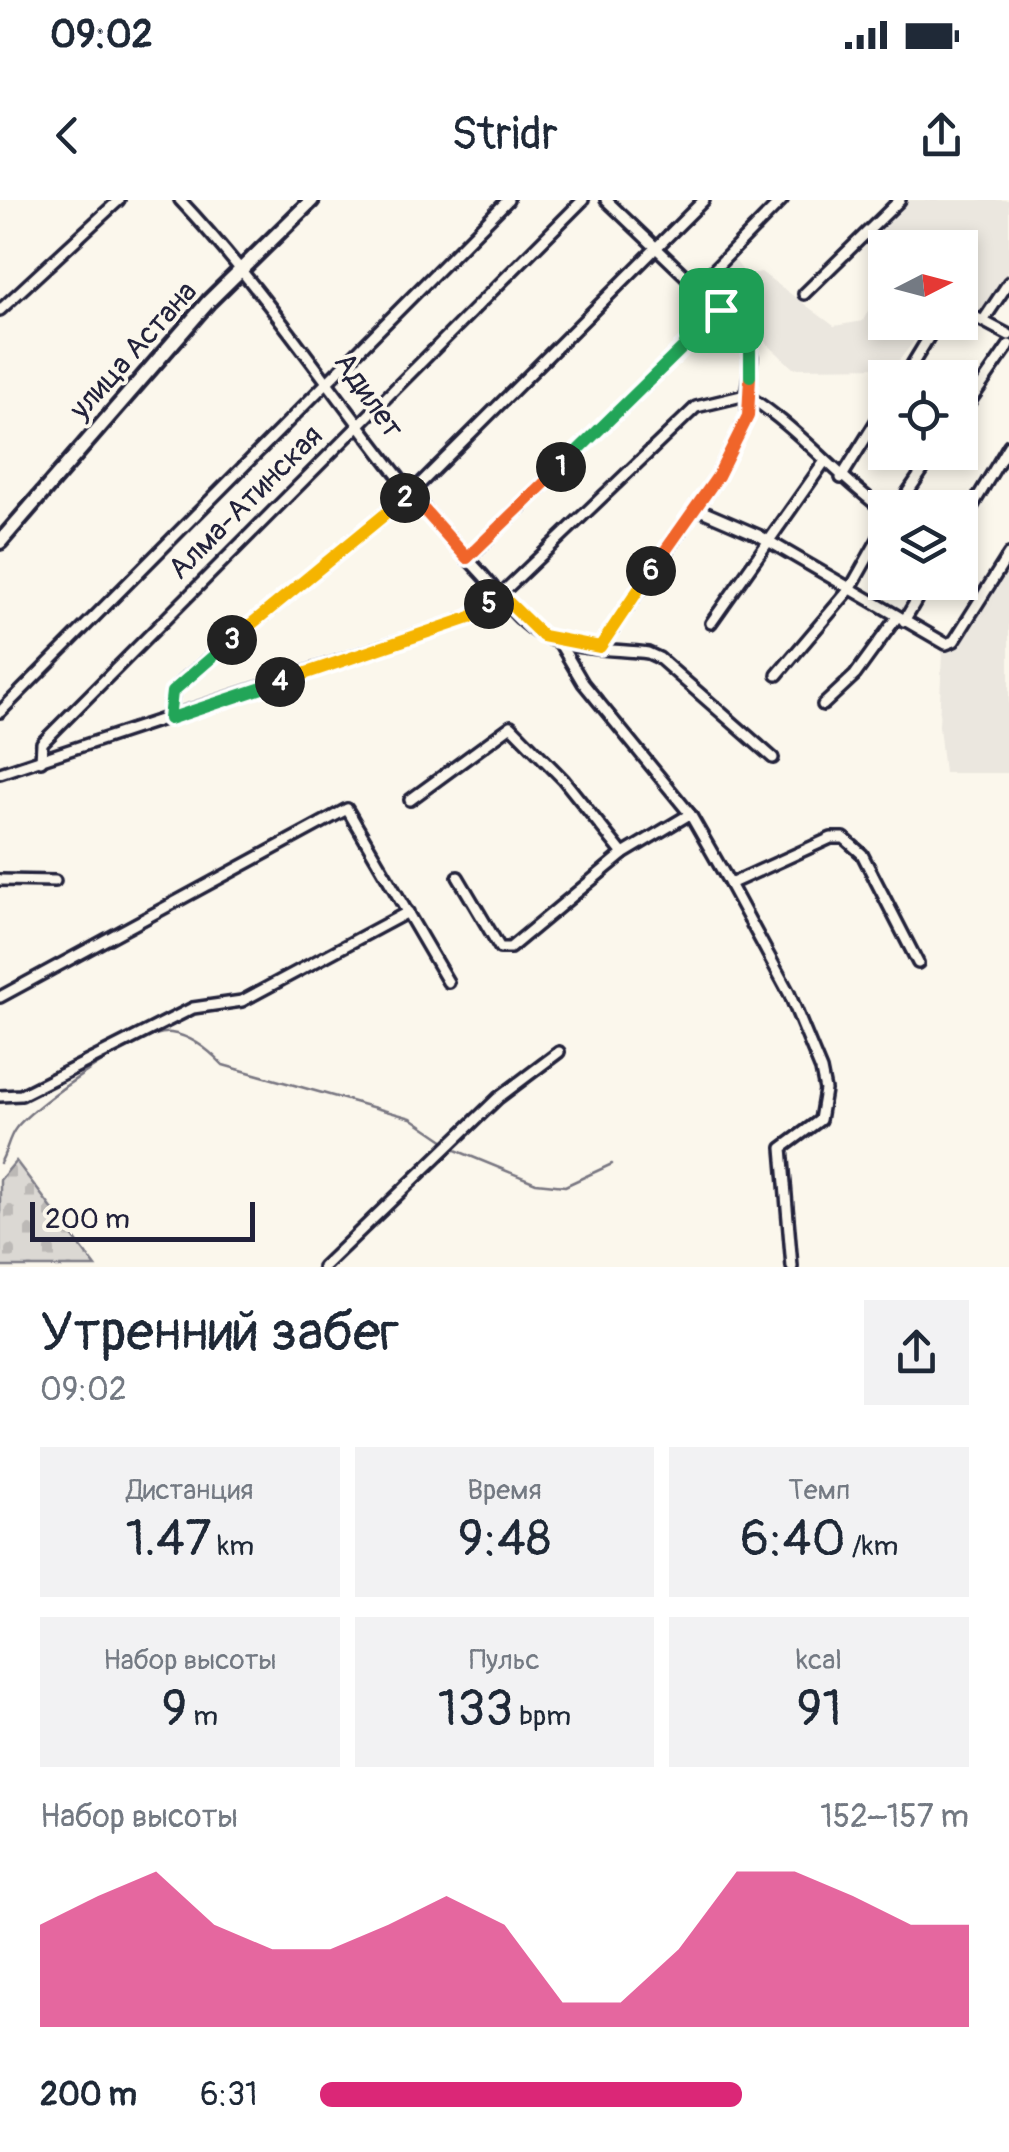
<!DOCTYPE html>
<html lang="ru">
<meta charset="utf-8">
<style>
body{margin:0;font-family:Pangolin,sans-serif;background:#f2f2f3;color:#1f2937;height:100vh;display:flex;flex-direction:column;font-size:38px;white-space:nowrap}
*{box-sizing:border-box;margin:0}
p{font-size:32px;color:#747a83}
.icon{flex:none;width:55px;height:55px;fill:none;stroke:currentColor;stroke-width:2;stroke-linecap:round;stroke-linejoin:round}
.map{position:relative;height:1067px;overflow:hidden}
.details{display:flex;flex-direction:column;background:#fff;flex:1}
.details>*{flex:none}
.needle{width:65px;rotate:84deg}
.buttons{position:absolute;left:868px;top:30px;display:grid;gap:20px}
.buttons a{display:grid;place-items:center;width:110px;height:110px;border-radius:0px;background:#fff;box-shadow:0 5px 15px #0003;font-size:50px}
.scale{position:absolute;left:30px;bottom:25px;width:225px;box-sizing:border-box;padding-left:10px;border:5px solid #22223b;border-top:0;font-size:28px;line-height:35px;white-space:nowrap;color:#22223b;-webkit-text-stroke:8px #fbf7ec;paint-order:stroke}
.pin{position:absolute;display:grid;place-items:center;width:85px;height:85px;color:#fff;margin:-42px;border-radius:20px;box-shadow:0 5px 15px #0006}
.km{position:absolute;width:50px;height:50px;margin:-25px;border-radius:50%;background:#222;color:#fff;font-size:28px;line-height:50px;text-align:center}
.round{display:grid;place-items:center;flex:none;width:105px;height:105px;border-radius:0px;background:#f2f2f3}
.summary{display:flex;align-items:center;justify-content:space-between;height:170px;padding:0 40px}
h1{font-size:55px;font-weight:600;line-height:75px}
.metrics{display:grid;grid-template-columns:repeat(3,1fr);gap:15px;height:170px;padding:10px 40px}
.metrics div{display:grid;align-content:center;border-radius:0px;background:#f2f2f3;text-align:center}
.metrics b{font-size:50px;font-weight:600}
.metrics small{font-size:28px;font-weight:400}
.metrics p{font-size:28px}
.chart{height:280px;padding:20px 40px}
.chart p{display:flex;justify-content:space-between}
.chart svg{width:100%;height:180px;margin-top:10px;fill:#db2777;opacity:.7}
ul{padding:0 40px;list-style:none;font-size:32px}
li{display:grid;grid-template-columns:160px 120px 1fr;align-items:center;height:75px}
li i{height:25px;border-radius:12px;background:#db2777}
.status{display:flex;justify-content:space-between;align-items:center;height:70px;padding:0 50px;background:#fff;direction:ltr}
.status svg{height:28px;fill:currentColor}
header{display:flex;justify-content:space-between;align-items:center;height:130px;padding:0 40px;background:#fff;font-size:45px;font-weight:600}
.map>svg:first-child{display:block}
</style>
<div class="status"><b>09:02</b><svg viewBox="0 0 49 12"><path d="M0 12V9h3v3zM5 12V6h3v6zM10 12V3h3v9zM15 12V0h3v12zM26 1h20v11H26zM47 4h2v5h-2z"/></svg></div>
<header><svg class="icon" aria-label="back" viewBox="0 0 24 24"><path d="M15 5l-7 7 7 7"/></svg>Stridr<svg class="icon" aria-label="share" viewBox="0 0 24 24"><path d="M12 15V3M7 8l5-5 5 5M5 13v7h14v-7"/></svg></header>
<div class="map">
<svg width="1009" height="1067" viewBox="0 0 1009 1067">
<defs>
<pattern id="cemetery-stones" width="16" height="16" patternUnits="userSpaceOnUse" patternTransform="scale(2.5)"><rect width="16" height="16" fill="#dbd8d3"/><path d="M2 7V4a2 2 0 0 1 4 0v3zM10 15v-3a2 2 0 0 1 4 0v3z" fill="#bcb9b6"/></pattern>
</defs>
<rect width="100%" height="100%" fill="#fbf7ec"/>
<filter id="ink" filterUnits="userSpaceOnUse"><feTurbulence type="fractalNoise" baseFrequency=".01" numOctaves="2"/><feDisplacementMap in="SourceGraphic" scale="20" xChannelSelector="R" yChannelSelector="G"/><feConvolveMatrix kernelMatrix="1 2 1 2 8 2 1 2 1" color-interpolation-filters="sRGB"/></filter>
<g filter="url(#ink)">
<g fill="#ebe7df">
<path d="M906,0H1009V70L980,113L960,101V48H885V56L862,43Z"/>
<path d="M733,58L746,75L761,72L834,126L863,121L885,76V122L928,123L894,167L793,168L707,87Z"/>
<path d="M1009,362V573H944L939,526L942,452L956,447Z"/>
</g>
<path fill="url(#cemetery-stones)" stroke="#7e7d87" stroke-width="2.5" d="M16,961L96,1067H0V980Z"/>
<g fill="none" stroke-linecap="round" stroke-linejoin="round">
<g stroke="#787681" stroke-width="2.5">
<path d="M453,949L536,983L565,986L612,964"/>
<path d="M0,963C7,952 8,938 16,928C35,904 142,828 171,833C191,836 210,851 223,865L411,918L448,943"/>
</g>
<g stroke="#22223b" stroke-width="16">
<g id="street">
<path d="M180,0C290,117 370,256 480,372C500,393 517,423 544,436C572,451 616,449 648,453L659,458L773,558"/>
<path d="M697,87L782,0"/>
<path d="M804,94L900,0"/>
<path d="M960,109L1009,135"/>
<path d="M0,110L119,0"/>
<path d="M983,121L1009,82"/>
<path d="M904,178L938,122"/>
<path d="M746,195C798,227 835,275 885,311"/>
<path d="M960,216L1009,145"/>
<path d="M841,278L885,207"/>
<path d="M695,308L758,335L946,444L954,441L1009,354"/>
<path d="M897,308L935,252"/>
<path d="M960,327L1009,245"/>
<path d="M467,359L721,110"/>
<path d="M904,421L927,382"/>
<path d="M711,423L825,261"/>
<path d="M559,442L583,483L690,614L730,684L789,793L821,870L825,890L820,920L782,948L792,1067"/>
<path d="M600,447L717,277L748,215L746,195L752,157L744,132L606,0"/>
<path d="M777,475L850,389L885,327"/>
<path d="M823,505L855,475L897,417"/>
<path d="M0,512L508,0"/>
<path d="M169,519L173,492L184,480L410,294L704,0"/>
<path d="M41,561L42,543L583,0"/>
<path d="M0,573L469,418L501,394L696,207L746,195"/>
<path d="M410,600L511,526L563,579L623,654"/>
<path d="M458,677L500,748H510L623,654L690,614"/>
<path d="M0,680L55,681"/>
<path d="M730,684L831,638H844L862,654L918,763"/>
<path d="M0,797L347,609L448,782"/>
<path d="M0,896L21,895L193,808L242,801L408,712"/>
<path d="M323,1067L498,898L559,852"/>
</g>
</g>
<g stroke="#22223b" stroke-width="20">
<path id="secondary" d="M0,342L209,101L312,0"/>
</g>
<use href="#street" stroke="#fbf7ec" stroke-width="9"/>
<use href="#secondary" stroke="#fbf7ec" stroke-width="12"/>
</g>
</g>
<g fill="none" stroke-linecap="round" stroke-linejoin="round" filter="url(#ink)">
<g stroke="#fff" stroke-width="20">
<path id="split-1" d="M561,267L721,110"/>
</g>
<g stroke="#fff" stroke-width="20">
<path id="split-2" d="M405,298L410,294L467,358L561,267"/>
</g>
<g stroke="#fff" stroke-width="20">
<path id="split-3" d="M232,440L405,298"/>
</g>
<g stroke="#fff" stroke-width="20">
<path id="split-4" d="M232,440L172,492L169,519L280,482"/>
</g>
<g stroke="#fff" stroke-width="20">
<path id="split-5" d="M280,482L469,418L489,404"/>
</g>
<g stroke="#fff" stroke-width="20">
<path id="split-6" d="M489,404L500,394L543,436L600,447L651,371"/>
</g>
<g stroke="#fff" stroke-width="20">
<path id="split-7" d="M651,371L718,276L748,216L750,176"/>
</g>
<g stroke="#fff" stroke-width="20">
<path id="split-8" d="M721,110L750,142V176"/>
</g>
<use href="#split-1" stroke="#22a559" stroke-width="12"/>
<use href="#split-2" stroke="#f0652b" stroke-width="12"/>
<use href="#split-3" stroke="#f5b400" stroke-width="12"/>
<use href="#split-4" stroke="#22a559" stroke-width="12"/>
<use href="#split-5" stroke="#f5b400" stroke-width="12"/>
<use href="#split-6" stroke="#f5b400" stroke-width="12"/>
<use href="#split-7" stroke="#f0652b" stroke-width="12"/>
<use href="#split-8" stroke="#22a559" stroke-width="12"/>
</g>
<g text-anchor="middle" stroke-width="8" stroke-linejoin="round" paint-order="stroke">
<g font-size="30" fill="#22223b" stroke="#fbf7ec">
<text transform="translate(133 150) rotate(-48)" y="10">улица Астана</text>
<text transform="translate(369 195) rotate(55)" y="10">Адилет</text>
<text transform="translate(245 302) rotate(-45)" y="10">Алма-Атинская</text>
</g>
</g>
</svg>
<div class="buttons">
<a><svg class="needle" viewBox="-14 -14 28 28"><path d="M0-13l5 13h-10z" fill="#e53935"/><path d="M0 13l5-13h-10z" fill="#747a83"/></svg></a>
<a><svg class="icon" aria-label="locate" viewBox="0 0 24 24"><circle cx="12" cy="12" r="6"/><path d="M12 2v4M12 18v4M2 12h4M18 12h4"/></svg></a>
<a><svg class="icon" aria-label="layers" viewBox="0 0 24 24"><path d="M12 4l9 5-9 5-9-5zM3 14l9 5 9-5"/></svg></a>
</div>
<div class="scale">200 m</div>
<div class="pin" style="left:721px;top:110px;background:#1e9e55"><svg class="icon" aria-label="arrive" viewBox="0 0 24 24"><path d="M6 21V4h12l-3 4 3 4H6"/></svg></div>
<b class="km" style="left:561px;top:267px">1</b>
<b class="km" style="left:405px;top:298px">2</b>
<b class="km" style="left:232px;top:440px">3</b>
<b class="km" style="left:280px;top:482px">4</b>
<b class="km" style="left:489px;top:404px">5</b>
<b class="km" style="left:651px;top:371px">6</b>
</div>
<section class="details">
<div class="summary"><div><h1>Утренний забег</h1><p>09:02</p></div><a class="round"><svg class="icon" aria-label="share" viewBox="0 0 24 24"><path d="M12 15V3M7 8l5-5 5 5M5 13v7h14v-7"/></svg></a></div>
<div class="metrics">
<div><p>Дистанция</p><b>1.47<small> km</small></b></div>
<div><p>Время</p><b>9:48</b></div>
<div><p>Темп</p><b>6:40<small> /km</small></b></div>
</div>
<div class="metrics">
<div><p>Набор высоты</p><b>9<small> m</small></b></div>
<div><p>Пульс</p><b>133<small> bpm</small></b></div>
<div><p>kcal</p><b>91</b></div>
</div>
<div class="chart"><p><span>Набор высоты</span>152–157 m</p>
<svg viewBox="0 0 160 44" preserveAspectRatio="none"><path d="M0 44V19L10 12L20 6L30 19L40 25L50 25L60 19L70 12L80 19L90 38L100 38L110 25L120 6L130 6L140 12L150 19L160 19V44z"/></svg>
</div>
<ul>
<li><b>200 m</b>6:31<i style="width:65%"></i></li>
</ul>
</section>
